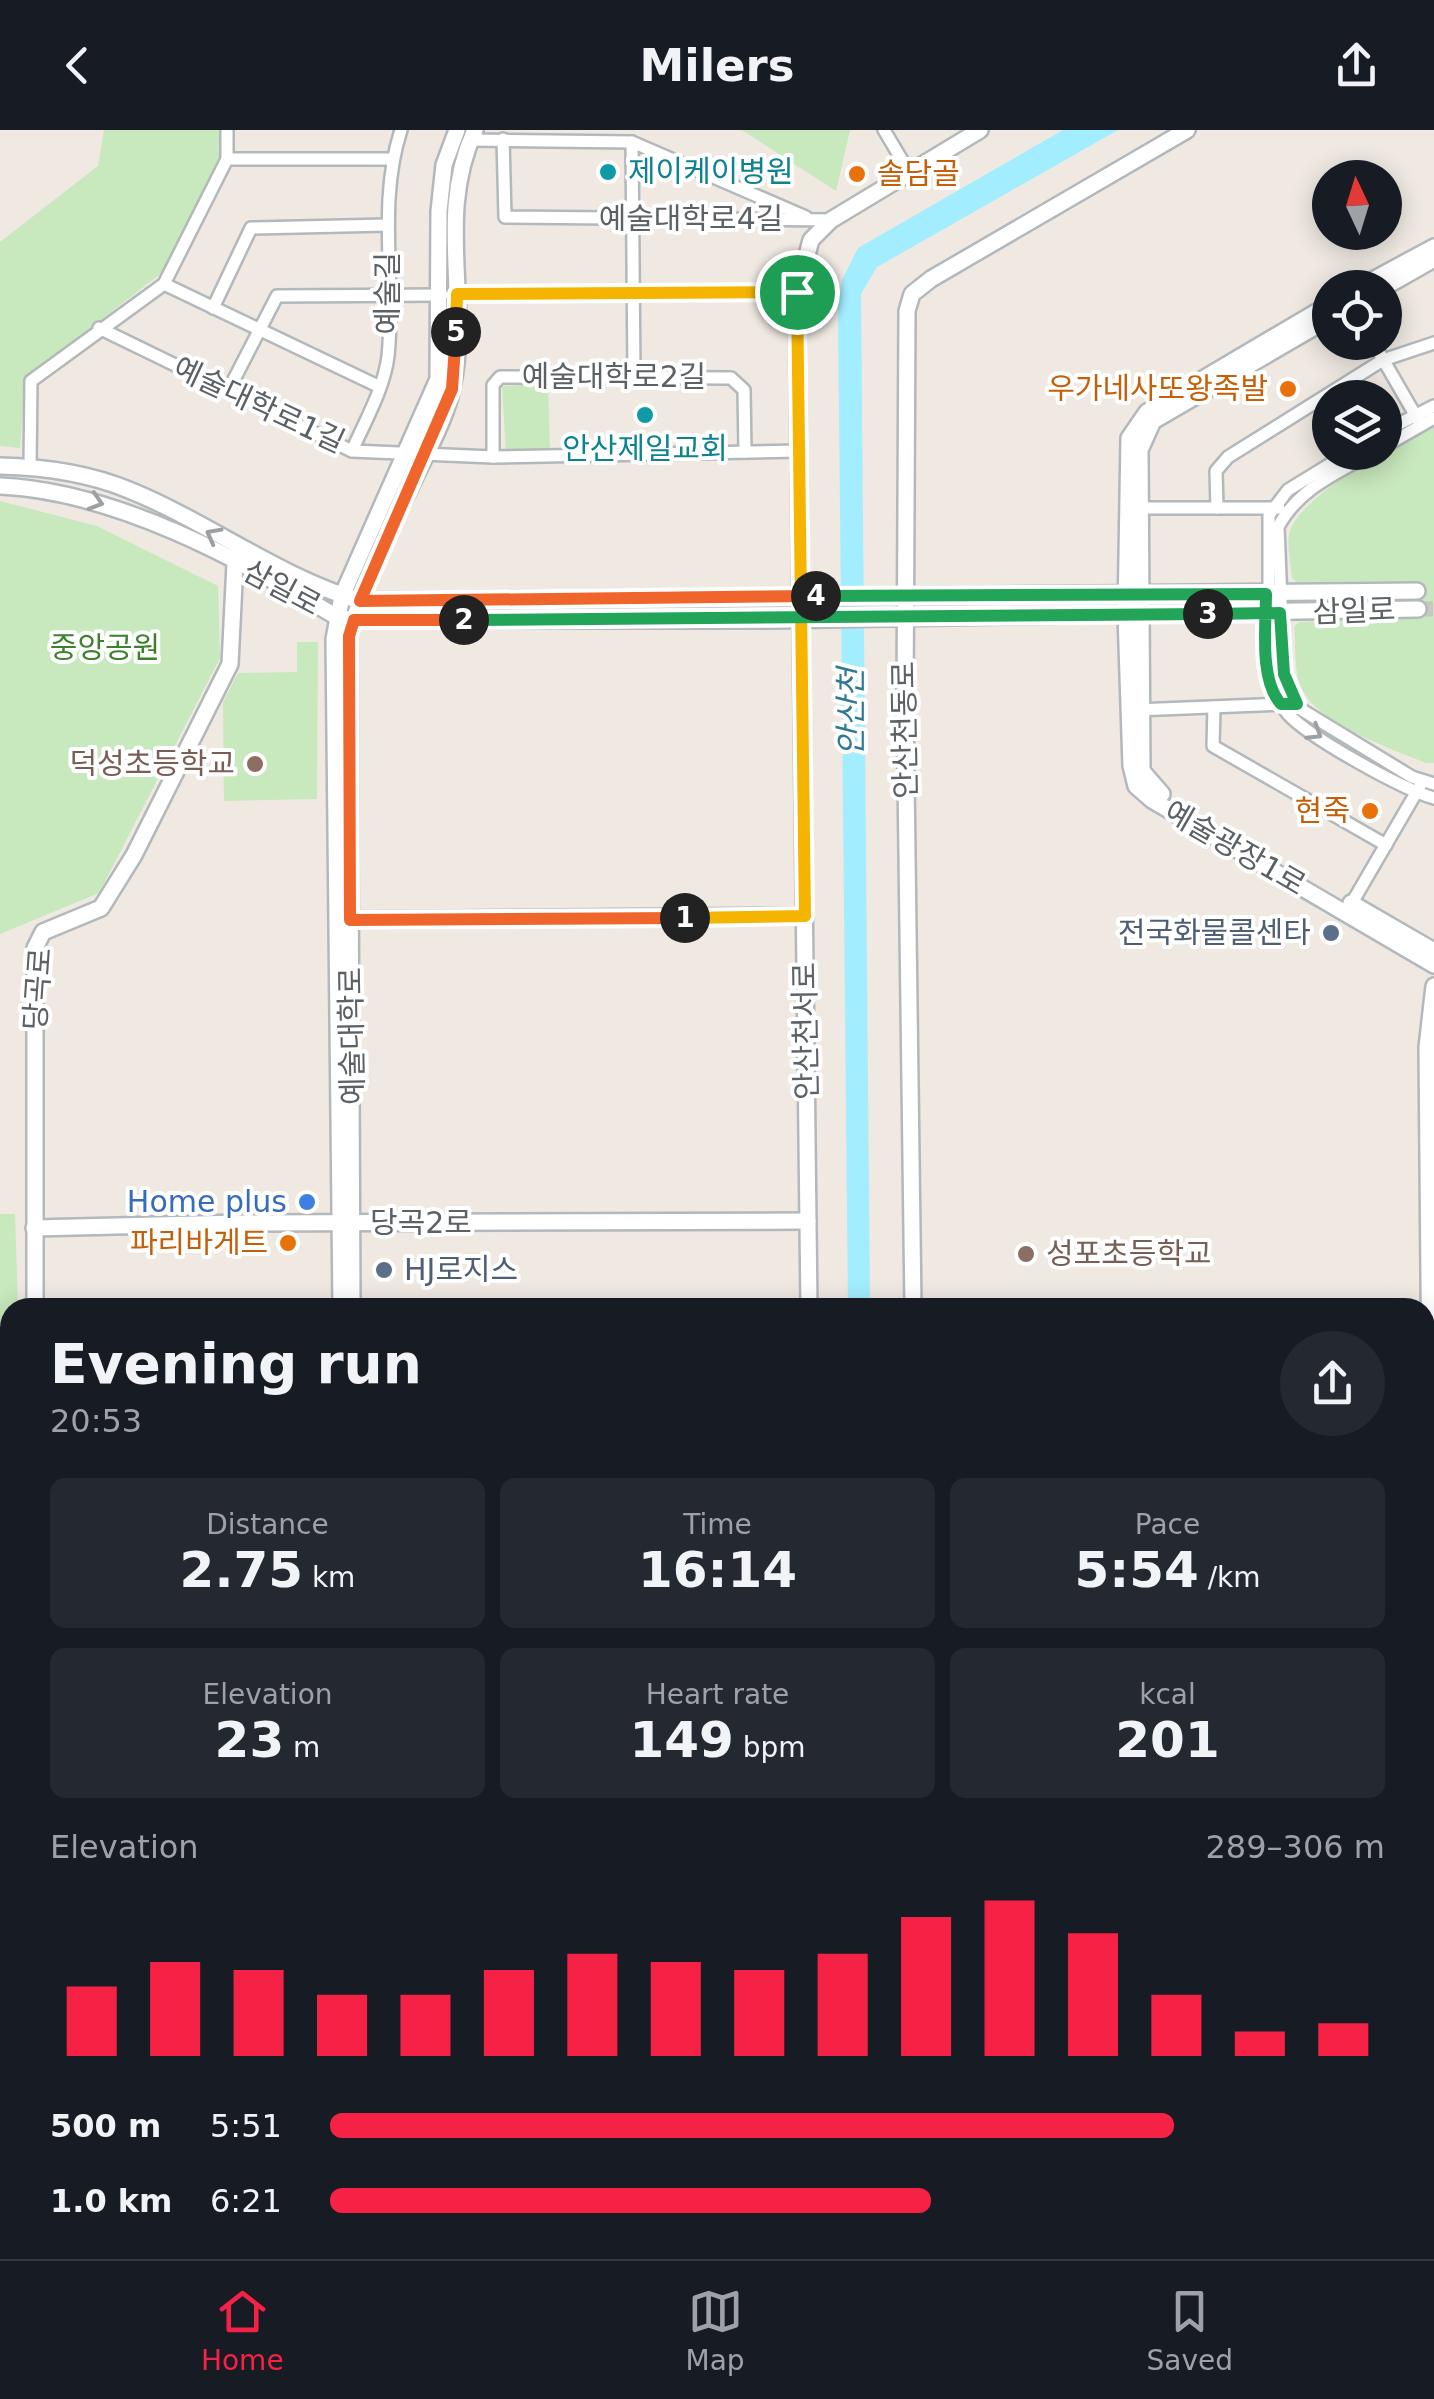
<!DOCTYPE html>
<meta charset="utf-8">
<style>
body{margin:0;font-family:"DejaVu Sans","Noto Sans KR",sans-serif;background:#242831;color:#f1f3f6;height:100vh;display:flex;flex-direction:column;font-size:38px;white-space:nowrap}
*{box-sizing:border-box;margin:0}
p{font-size:32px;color:#9ea1a6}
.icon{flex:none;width:55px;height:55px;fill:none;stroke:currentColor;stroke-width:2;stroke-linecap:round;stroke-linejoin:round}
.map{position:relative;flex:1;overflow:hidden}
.details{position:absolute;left:0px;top:1168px;width:1435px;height:962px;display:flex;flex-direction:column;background:#171b24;border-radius:30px 30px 0 0;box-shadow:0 5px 25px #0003}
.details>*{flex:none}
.needle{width:65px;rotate:356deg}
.tools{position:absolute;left:1312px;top:30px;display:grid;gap:20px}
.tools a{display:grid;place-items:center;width:90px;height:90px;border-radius:50%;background:#171b24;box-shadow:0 5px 25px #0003;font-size:50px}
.pin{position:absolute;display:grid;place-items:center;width:85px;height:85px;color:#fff;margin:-42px;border:5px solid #fff;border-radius:50%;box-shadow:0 2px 10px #0007}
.km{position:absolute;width:50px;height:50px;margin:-25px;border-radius:50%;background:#222;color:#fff;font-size:28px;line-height:50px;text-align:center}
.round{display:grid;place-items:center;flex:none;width:105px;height:105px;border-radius:52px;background:#242831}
.head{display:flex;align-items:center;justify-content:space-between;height:170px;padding:0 50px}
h1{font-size:55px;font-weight:700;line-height:75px}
.stats{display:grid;grid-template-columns:repeat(3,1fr);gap:15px;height:170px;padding:10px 50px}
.stats div{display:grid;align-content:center;border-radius:15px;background:#242831;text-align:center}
.stats b{font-size:50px;font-weight:700}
.stats small{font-size:28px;font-weight:400}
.stats p{font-size:28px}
.chart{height:280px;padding:20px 50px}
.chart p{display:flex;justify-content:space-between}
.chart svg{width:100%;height:180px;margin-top:10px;stroke:#f52246;stroke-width:6}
ul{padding:0 50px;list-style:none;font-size:32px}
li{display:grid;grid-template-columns:160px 120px 1fr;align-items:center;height:75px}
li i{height:25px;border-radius:12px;background:#f52246}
header{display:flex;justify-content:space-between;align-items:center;height:130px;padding:0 50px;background:#171b24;font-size:45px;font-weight:700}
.tab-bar{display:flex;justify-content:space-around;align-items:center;height:140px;border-top:2px solid #363941;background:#171b24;font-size:28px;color:#9ea1a6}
.tab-bar a{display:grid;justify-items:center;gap:5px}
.tab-bar .selected{color:#f52246}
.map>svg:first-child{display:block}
</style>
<header><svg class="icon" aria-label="back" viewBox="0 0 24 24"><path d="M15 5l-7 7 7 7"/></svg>Milers<svg class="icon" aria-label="share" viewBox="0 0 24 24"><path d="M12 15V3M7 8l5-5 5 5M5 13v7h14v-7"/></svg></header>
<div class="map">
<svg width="1434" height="2129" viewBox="0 0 1434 2129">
<rect width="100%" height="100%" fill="#efe9e2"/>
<g fill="#c8e8bd">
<path d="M104,0H219L221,32L164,141L25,249L20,318L0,316V112L98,36Z"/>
<path d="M742,0H850L836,61Z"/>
<path d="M548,254L550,320L506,321L502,256Z"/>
<path d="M1434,296V633H1426C1390,618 1311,592 1299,552C1294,535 1296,514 1294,497L1299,492L1417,487V451L1297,452L1292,448C1291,434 1286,414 1290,401C1301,366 1400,309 1434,296Z"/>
<path d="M0,371L97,396L218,456L220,528L99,763L0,804Z"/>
<path d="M297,512H318L317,669L224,671L223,572L238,543L297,542Z"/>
<path d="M0,1084H15L18,1177L10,1178V1279L0,1269Z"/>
<path d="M0,1284L10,1295V1526L0,1537Z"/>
<path d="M1425,2041L1428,2129H1234L1231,2120H1425Z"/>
</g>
<path fill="#a2edff" d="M1063,0H1118L877,137L861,164L870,1178L848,1177L838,179L842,150L858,118Z"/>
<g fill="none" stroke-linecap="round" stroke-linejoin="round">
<path stroke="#cac7c2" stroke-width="15" stroke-dasharray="15 8" stroke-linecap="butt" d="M1418,479H1434"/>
<g stroke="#b3b8bb" stroke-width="16">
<g id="street">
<path d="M884,0L909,42"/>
<path d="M503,9L505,87L831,90"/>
<path d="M471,10L632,12L806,87"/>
<path d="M632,12L634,247"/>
<path d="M227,29H392"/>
<path d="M164,154L380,257"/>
<path d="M457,164L797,162"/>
<path d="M213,178L251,98L387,95"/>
<path d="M99,198L352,321L493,327L799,321"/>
<path d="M1373,212L1421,295"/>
<path d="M228,261L277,166L442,165"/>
<path d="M1385,301L1434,276"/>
<path d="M1385,316L1434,288"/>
<path d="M352,321C365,291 384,259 388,226C396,150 377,74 401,0"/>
<path d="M1350,322L1288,360L1269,385V549C1274,563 1279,573 1288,584C1310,608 1402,659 1434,668"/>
<path d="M1374,322C1337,343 1298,359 1278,397L1284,544L1290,565L1302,580L1412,647L1434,654"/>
<path d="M493,327V255L500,247L731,248L744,260L745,322"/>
<path d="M30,336L31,251L164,154L227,29V0"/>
<path d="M1132,378H1279"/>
<path d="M1217,378L1216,341L1228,327L1383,230L1434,213"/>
<path d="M1214,577L1213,616L1386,715"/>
<path d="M1136,580L1283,574"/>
<path d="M1349,778L1420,656"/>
<path d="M138,2120V2129"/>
<path d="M1057,2129L1066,2120"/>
</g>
</g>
<g stroke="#b2b8bb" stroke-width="20">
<g id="secondary">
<path d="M1358,158L1434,117"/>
<path d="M1383,158L1434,129"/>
<path d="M1330,174L1147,282L1129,308L1126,485L1131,636L1136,656L1152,670L1434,835"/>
<path d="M0,336C44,337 88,343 129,360C208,392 277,446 360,471L1417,461"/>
<path d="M0,356C115,361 239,429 337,487L354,490H773L1418,479"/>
<path d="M1162,664L1142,641L1140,320L1153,291L1330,188"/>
<path d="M1351,773L1434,821"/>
<path d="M344,790L805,786"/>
<path d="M1434,856L1427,917L1434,1723"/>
<path d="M34,1098L239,1093L808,1091"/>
<path d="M35,1178V818L43,802L101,778L134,725L230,534L235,433"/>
<path d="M341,1178L334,509L342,466L438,249L439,81L444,35L457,0"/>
<path d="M352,1178L349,506C365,449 391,397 417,343C430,316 446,287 452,258C471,169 435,86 475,0"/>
<path d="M809,1178L797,162L811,110L831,90L980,0"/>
<path d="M913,1178L905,573L907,181L912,164L931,149L1187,0"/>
<path d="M0,1551L10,1540"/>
<path d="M0,1719H10"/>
<path d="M1425,2000H1434"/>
<path d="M0,2010H10"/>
<path d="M1425,2016H1434"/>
<path d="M0,2025H10"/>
<path d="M345,2120V2129"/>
<path d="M1092,2120L1099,2129"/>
<path d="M1220,2120L1223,2129"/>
<path d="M356,2129V2120"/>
</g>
</g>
<use href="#street" stroke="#fff" stroke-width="11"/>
<use href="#secondary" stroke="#fff" stroke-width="15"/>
</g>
<defs><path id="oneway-chevron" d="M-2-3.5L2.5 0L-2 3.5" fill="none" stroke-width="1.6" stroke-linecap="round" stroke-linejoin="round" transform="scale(2.5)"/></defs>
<g stroke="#9da0a2">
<use href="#oneway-chevron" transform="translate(96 372) rotate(17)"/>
<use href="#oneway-chevron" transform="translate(213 405) rotate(-152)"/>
<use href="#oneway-chevron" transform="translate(1315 603) rotate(32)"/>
</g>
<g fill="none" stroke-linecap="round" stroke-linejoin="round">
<g stroke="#fff" stroke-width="20">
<path id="split-1" d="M685,788L805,786L797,162"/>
</g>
<g stroke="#fff" stroke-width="20">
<path id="split-2" d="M464,490H354L349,506L350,790L685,788"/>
</g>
<g stroke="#fff" stroke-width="20">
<path id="split-3" d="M464,490L1208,484"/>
</g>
<g stroke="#fff" stroke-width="20">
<path id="split-4" d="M816,466L1266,464C1266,495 1259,550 1281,574H1297L1284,544L1280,483L1208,484"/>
</g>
<g stroke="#fff" stroke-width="20">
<path id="split-5" d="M456,202L452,259L360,471L816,466"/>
</g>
<g stroke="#fff" stroke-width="20">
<path id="split-6" d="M456,202L457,164L797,162"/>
</g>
<use href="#split-1" stroke="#f5b400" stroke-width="12"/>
<use href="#split-2" stroke="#f0652b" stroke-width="12"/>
<use href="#split-3" stroke="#22a559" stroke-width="12"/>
<use href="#split-4" stroke="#22a559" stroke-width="12"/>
<use href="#split-5" stroke="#f0652b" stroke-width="12"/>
<use href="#split-6" stroke="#f5b400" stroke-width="12"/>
</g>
<g fill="#0f9aa8" stroke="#fff" stroke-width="4">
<circle cx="608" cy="42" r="10"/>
<circle cx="645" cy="285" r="10"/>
</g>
<g fill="#e8710a" stroke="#fff" stroke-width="4">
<circle cx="857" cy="44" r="10"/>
<circle cx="1288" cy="259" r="10"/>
<circle cx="1370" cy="681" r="10"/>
<circle cx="288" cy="1113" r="10"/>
</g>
<g fill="#8d6e63" stroke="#fff" stroke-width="4">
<circle cx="255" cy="634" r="10"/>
<circle cx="1026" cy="1124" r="10"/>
</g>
<g fill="#5c6f8a" stroke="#fff" stroke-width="4">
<circle cx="1331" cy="803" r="10"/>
<circle cx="384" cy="1140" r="10"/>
</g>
<circle fill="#3f7fe0" stroke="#fff" stroke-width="4" cx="307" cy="1072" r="10"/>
<g text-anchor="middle" stroke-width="8" stroke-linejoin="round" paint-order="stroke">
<g font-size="30" fill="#0d838f" stroke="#fff" text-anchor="start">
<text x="628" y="52">제이케이병원</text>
<text x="645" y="329" text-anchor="middle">안산제일교회</text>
</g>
<g font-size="30" fill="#c56008" stroke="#fff" text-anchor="end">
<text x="877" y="54" text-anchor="start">솔담골</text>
<text x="1268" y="269">우가네사또왕족발</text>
<text x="1350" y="691">현죽</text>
<text x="268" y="1123">파리바게트</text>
</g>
<g font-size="30" fill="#5b6164" stroke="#fff">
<text x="691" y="99">예술대학로4길</text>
<text transform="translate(388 163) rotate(-90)" y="10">예술길</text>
<text x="614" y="257">예술대학로2길</text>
<text transform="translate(259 275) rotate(25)" y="10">예술대학로1길</text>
<text transform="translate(282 458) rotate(28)" y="10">삼일로</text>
<text transform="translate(1354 481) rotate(-2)" y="10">삼일로</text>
<text transform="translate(905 600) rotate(-91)" y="10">안산천동로</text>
<text transform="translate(1235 718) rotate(30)" y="10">예술광장1로</text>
<text transform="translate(38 859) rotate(-86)" y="10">당곡로</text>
<text transform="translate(806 901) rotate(-91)" y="10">안산천서로</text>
<text transform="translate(352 906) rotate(-91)" y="10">예술대학로</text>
<text x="421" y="1103">당곡2로</text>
</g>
<g font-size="30" fill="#3e812d" stroke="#fff">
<text x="105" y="528">중앙공원</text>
</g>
<g font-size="30" fill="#785e54" stroke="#fff" text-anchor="end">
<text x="235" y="644">덕성초등학교</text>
<text x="1046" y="1134" text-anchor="start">성포초등학교</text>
</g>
<g font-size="30" fill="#4e5e75" stroke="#fff" text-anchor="end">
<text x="1311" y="813">전국화물콜센타</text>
<text x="404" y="1150" text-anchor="start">HJ로지스</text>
</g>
<g font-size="30" fill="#366cbe" stroke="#fff" text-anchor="end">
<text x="287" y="1082">Home plus</text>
</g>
<g font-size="32" font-style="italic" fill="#2f7993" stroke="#fff">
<text transform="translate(851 582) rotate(-90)" y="11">안산천</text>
</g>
</g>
</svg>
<div class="tools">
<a><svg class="needle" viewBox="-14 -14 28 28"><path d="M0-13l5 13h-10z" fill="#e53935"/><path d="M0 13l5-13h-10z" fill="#9ea1a6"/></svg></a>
<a><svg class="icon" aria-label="locate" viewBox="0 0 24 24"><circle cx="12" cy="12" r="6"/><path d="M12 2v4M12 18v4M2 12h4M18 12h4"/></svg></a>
<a><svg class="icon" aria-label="layers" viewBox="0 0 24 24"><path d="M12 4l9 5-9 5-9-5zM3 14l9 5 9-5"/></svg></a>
</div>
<div class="pin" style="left:797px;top:162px;background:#1e9e55"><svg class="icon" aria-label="arrive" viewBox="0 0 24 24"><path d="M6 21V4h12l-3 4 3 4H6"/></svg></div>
<b class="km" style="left:685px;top:788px">1</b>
<b class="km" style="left:464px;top:490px">2</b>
<b class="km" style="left:1208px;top:484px">3</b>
<b class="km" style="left:816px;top:466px">4</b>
<b class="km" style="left:456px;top:202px">5</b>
<section class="details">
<div class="head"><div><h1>Evening run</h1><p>20:53</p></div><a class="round"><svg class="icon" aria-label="share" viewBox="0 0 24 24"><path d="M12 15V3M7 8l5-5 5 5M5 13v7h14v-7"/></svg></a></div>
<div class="stats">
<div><p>Distance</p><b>2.75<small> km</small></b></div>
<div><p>Time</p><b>16:14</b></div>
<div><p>Pace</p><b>5:54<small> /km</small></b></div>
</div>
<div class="stats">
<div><p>Elevation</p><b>23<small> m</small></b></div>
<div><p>Heart rate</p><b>149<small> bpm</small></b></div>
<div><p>kcal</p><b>201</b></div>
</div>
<div class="chart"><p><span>Elevation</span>289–306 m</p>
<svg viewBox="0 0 160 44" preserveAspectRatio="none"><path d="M5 44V27M15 44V21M25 44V23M35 44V29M45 44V29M55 44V23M65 44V19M75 44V21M85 44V23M95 44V19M105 44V10M115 44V6M125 44V14M135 44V29M145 44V38M155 44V36"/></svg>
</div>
<ul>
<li><b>500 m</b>5:51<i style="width:80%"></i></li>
<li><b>1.0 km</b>6:21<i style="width:57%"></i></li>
</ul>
</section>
</div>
<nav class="tab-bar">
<a class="selected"><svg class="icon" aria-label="home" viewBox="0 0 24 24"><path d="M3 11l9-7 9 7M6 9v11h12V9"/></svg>Home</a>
<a><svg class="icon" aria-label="map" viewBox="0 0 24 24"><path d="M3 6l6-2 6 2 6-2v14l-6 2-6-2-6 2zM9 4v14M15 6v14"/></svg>Map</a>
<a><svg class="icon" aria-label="saved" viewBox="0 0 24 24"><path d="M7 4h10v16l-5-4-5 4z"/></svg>Saved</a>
</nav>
